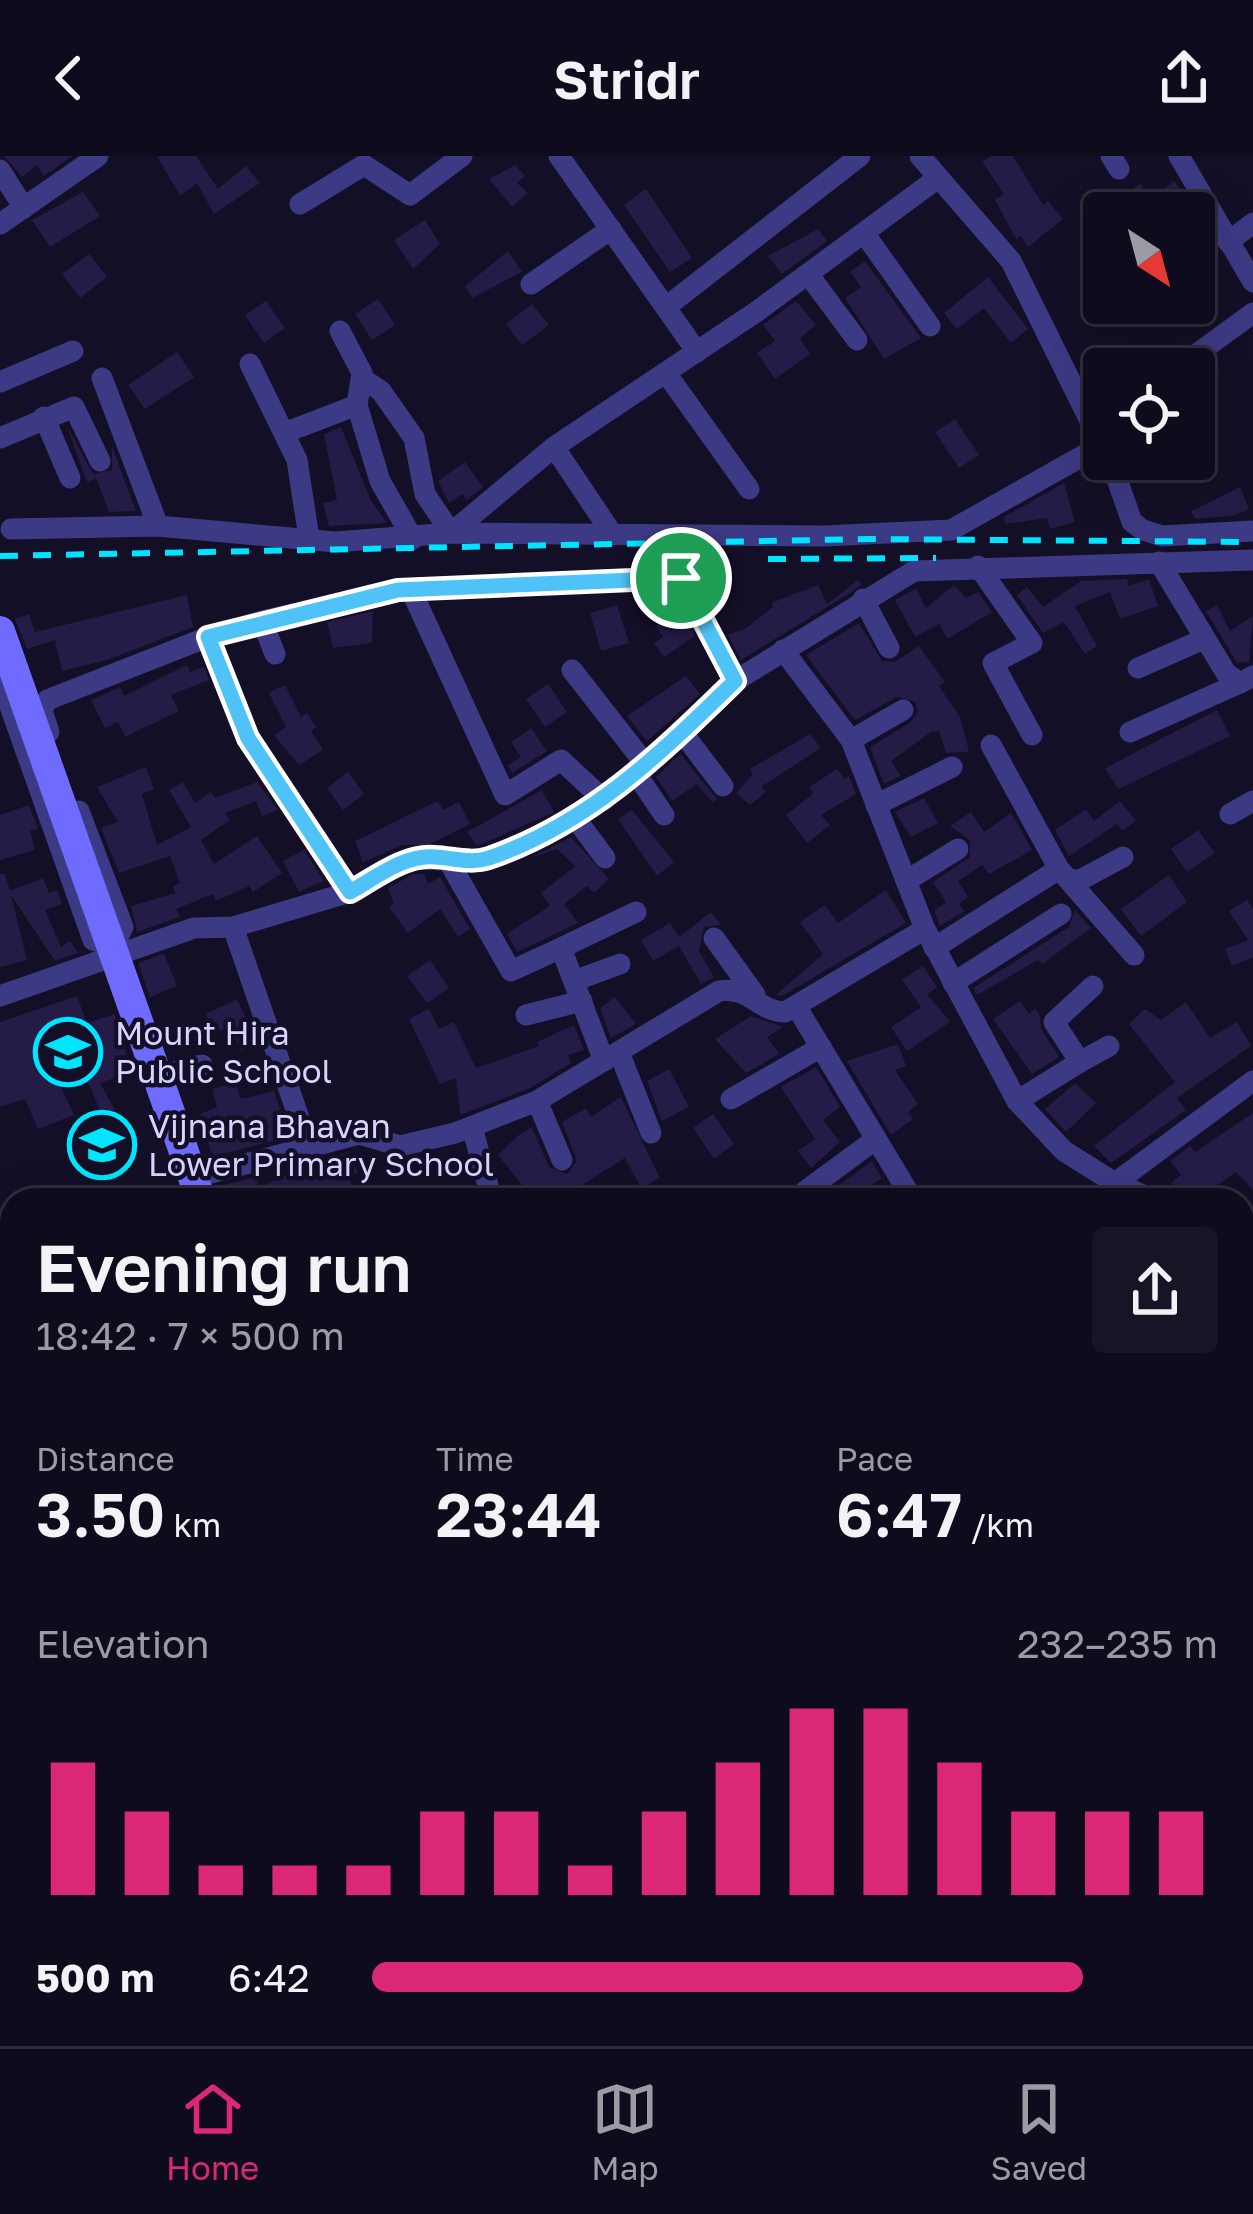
<!DOCTYPE html>
<meta charset="utf-8">
<style>
body{margin:0;font-family:"Golos Text",sans-serif;background:#171425;color:#f1f3f6;height:100vh;display:flex;flex-direction:column;font-size:45px;white-space:nowrap}
*{box-sizing:border-box;margin:0}
p{font-size:39px;color:#9b9ba3}
.icon{flex:none;width:66px;height:66px;fill:none;stroke:currentColor;stroke-width:2;stroke-linecap:round;stroke-linejoin:round}
.map{position:relative;flex:1;overflow:hidden}
.side{position:absolute;left:0px;top:1032px;width:1254px;height:858px;display:flex;flex-direction:column;background:#0e0b1c;border-radius:36px 36px 0 0;box-shadow:0 12px 48px #0002,0 0 0 3px #2e2b3b}
.side>*{flex:none}
.needle{width:78px;rotate:144deg}
.controls{position:absolute;left:1083px;top:36px;display:grid;gap:24px}
.controls a{display:grid;place-items:center;width:132px;height:132px;border-radius:12px;background:#0e0b1c;box-shadow:0 12px 48px #0002,0 0 0 3px #2e2b3b;font-size:60px}
.pin{position:absolute;display:grid;place-items:center;width:102px;height:102px;color:#fff;margin:-51px;border:6px solid #fff;border-radius:50%;box-shadow:0 3px 12px #0007}
.round{display:grid;place-items:center;flex:none;width:126px;height:126px;border-radius:12px;background:#171425}
.overview{display:flex;align-items:center;justify-content:space-between;height:204px;padding:0 36px}
h1{font-size:66px;font-weight:600;line-height:90px}
.figures{display:grid;grid-template-columns:repeat(3,1fr);gap:18px;height:204px;padding:12px 36px}
.figures div{display:grid;align-content:center}
.figures b{font-size:60px;font-weight:600}
.figures small{font-size:33px;font-weight:400}
.figures p{font-size:33px}
.chart{height:336px;padding:24px 36px}
.chart p{display:flex;justify-content:space-between}
.chart svg{width:100%;height:216px;margin-top:12px;stroke:#db2777;stroke-width:6}
ul{padding:0 36px;list-style:none;font-size:39px}
li{display:grid;grid-template-columns:192px 144px 1fr;align-items:center;height:90px}
li i{height:30px;border-radius:15px;background:#db2777}
header{display:flex;justify-content:space-between;align-items:center;height:156px;padding:0 36px;background:#0e0b1c;font-size:54px;font-weight:600}
.menu{display:flex;justify-content:space-around;align-items:center;height:168px;border-top:3px solid #2e2b3b;background:#0e0b1c;font-size:33px;color:#9b9ba3}
.menu a{display:grid;justify-items:center;gap:6px}
.menu .current{color:#db2777}
.map>svg:first-child{display:block}
</style>
<header><svg class="icon" aria-label="back" viewBox="0 0 24 24"><path d="M15 5l-7 7 7 7"/></svg>Stridr<svg class="icon" aria-label="share" viewBox="0 0 24 24"><path d="M12 15V3M7 8l5-5 5 5M5 13v7h14v-7"/></svg></header>
<div class="map">
<svg width="1253" height="1890" viewBox="0 0 1253 1890">
<rect width="100%" height="100%" fill="#130f26"/>
<g fill="#241b47">
<path d="M4,0H72L44,20L37,9L22,21Z"/>
<path d="M157,0H196L218,33L246,10L260,27L214,58L197,27L180,40Z"/>
<path d="M991,0H1013L1043,49L1048,45L1063,63L1028,91L1021,80L1016,83L995,44L1004,38L982,6Z"/>
<path d="M515,9L525,20L517,27L528,37L512,51L489,23Z"/>
<path d="M1174,25L1185,40L1161,57H1114L1108,46L1141,28L1150,44Z"/>
<path d="M646,33L692,102L670,116L624,49Z"/>
<path d="M83,36L100,60L50,91L32,64Z"/>
<path d="M425,64L440,88L413,113L394,84Z"/>
<path d="M818,73L827,85L782,118L768,100Z"/>
<path d="M508,95L522,116L472,142L465,130Z"/>
<path d="M89,98L107,121L80,142L62,118Z"/>
<path d="M865,105L921,182L884,203L845,142L861,131L850,116Z"/>
<path d="M988,121L1028,173L1011,187L984,152L957,173L944,157Z"/>
<path d="M378,143L395,169L372,184L355,158Z"/>
<path d="M266,145L285,172L264,187L245,159Z"/>
<path d="M796,145L816,169L800,182L810,198L775,223L757,197L775,185L763,169Z"/>
<path d="M532,148L549,169L522,189L506,168Z"/>
<path d="M177,196L194,221L145,253L128,229Z"/>
<path d="M955,263L979,299L959,312L935,276Z"/>
<path d="M67,270L93,318L112,314V290L136,355L109,356L96,322L88,327L85,321Z"/>
<path d="M341,271L371,345L387,367L329,370L323,347L337,344L324,278Z"/>
<path d="M465,306L483,331L467,344L462,338L449,347L438,325Z"/>
<path d="M1064,327L1075,366L1050,373L1047,362L1005,368L1004,361Z"/>
<path d="M1240,331L1249,353L1232,360L1195,363L1191,355Z"/>
<path d="M1127,423L1129,430L1149,423L1158,450L1120,463L1110,436L1075,450L1097,490L1085,498L1064,466L1043,477L1017,439L1027,431L1043,451L1081,425Z"/>
<path d="M858,424L862,428L850,437L741,504L728,479L746,472L773,451L771,447L818,429L827,448Z"/>
<path d="M954,429L966,442L978,436L992,456L947,483L939,468L915,481L895,444L916,433L926,452Z"/>
<path d="M672,436L695,480L664,501L654,487L663,481L656,470L660,467L646,446Z"/>
<path d="M187,439L193,471L107,504L62,515L55,484L27,493L15,463L29,458L35,476Z"/>
<path d="M617,449L629,487L601,495L590,457Z"/>
<path d="M1217,449L1230,475L1253,460L1249,506L1237,507L1206,455Z"/>
<path d="M373,455L372,487L333,492L327,466Z"/>
<path d="M859,467L882,505L895,506L919,490L945,526L939,530L960,561L969,596L946,597L939,575L931,576L891,605L901,620L884,628L870,591L911,566L918,555L915,546L897,541L855,564L806,499Z"/>
<path d="M187,509L190,516L204,511L209,524L171,539L179,555L125,581L118,566L105,572L91,544L120,531L124,540Z"/>
<path d="M686,520L700,538L647,585L627,560Z"/>
<path d="M548,528L567,556L545,571L526,543Z"/>
<path d="M285,529L301,561L307,557L316,571L311,575L323,594L299,609L274,579L286,571L269,537Z"/>
<path d="M1217,554L1230,580L1118,633L1105,612Z"/>
<path d="M531,572L547,595L512,617L508,609L521,601L511,586Z"/>
<path d="M810,578L821,592L761,631L766,636L750,649L736,637L753,618L750,613Z"/>
<path d="M680,598L717,643L713,647L697,628L672,645L656,621Z"/>
<path d="M146,611L154,633L142,638L157,689L191,671L169,634L183,626L195,647L211,636L215,642L257,626L278,654L262,660L256,645L225,657L230,664L201,684L214,708L257,680L282,717L253,736L249,730L216,745L213,738L176,753L180,761L137,776L131,750L175,737L173,730L180,727L170,700L119,717L101,672L118,666L97,631Z"/>
<path d="M837,613L845,623L849,620L856,638L821,659L830,669L807,687L786,659L813,638L809,631Z"/>
<path d="M348,616L364,638L343,654L327,632Z"/>
<path d="M542,634L554,656L477,690L467,676Z"/>
<path d="M924,642L938,667L911,681L895,656Z"/>
<path d="M438,645L443,654L459,646L470,668L428,689H403L363,706L355,685Z"/>
<path d="M1120,645L1136,665L1122,675L1117,668L1069,700L1055,674L1086,653L1094,665Z"/>
<path d="M29,649L38,673L30,675L35,694L0,704V659Z"/>
<path d="M632,654L674,706L657,720L618,663Z"/>
<path d="M971,656L984,676L1011,657L1032,694L989,718L982,709L958,725L968,741L959,748L964,755L940,770L934,755L946,746L933,726L970,701V684L950,670Z"/>
<path d="M1198,674L1215,697L1187,716L1171,693Z"/>
<path d="M571,681L609,723L594,737L587,730L564,748L578,767L517,796L507,778L550,750L541,737L575,710L557,693L530,702Z"/>
<path d="M304,694L324,725L299,736L283,705Z"/>
<path d="M0,718H5L10,735L43,722L49,737L57,734L62,748L45,754L61,791L70,785L78,797L55,805L11,739L27,804L0,811Z"/>
<path d="M413,718H424L428,728L440,721L470,773L458,781L440,753L408,777L389,751L394,747L388,732Z"/>
<path d="M1169,719L1187,746L1141,780L1121,753Z"/>
<path d="M886,734L906,767L782,840L776,839L823,798L800,766L825,749L838,767Z"/>
<path d="M1247,744L1253,753V801L1232,810L1225,793L1248,784L1229,755Z"/>
<path d="M1075,754L1091,772L1042,808L1038,804L977,839L973,832L1069,771Z"/>
<path d="M711,756L721,769L704,771L699,795L714,821L701,828L679,790L653,805L641,784L670,767L679,781Z"/>
<path d="M164,798L177,830L150,841L138,807Z"/>
<path d="M430,804L449,832L427,847L407,820Z"/>
<path d="M923,810L937,831L927,838L950,866L907,895L891,871L921,851L902,824Z"/>
<path d="M77,840L87,867L115,858L126,897L129,917L100,927L123,968L109,976L76,897L49,906L74,959L38,973L25,943L0,951V866Z"/>
<path d="M615,841L636,868L611,882L600,852Z"/>
<path d="M237,843L257,887L241,895L230,870L215,877L206,858Z"/>
<path d="M1020,845L1029,858L1035,853L1040,860L1041,873L1059,901L1032,918L993,863Z"/>
<path d="M1186,846L1210,882L1237,866L1251,890L1177,942L1186,954L1111,1007L1094,990L1175,926L1129,868L1145,853L1161,864Z"/>
<path d="M429,853L439,873L454,866L476,912L539,890L537,886L574,869L584,894L568,899L571,907L530,932L460,959L456,922L440,928L409,863Z"/>
<path d="M751,860L783,871L767,881L779,898L746,917L715,883Z"/>
<path d="M898,888L906,910L895,914L918,948L908,956L913,963L891,979L847,905Z"/>
<path d="M816,911L840,951L823,964L840,986L811,1012L798,995L815,983L781,931Z"/>
<path d="M669,913L689,951L662,965L647,925Z"/>
<path d="M235,926L241,943L274,935L289,980L213,1001L198,959L217,951L212,933Z"/>
<path d="M1075,927L1096,947L1066,976L1045,953Z"/>
<path d="M621,941L660,1022L641,1032L625,1002L579,1031L585,1044H507L523,1030L498,999L519,979L532,971L549,1011L567,1018L577,1005L562,966L586,952L591,961Z"/>
<path d="M1253,957V1034L1236,1016L1196,1044L1171,1027L1181,1019L1170,1005L1190,990L1195,996Z"/>
<path d="M713,958L734,988L714,1003L693,972Z"/>
<path d="M348,996L358,1017L349,1021L357,1044H320L315,1031L302,1037L299,1030L275,1044H225L220,1030L255,1021L259,1032L309,1007Z"/>
<path d="M872,1005L882,1022L858,1038L863,1044H818Z"/>
</g>
<g fill="none" stroke-linecap="round" stroke-linejoin="round">
<g stroke="#3d3a85" stroke-width="21">
<path d="M559,0L697,196"/>
<path d="M920,0L1011,105L1104,293"/>
<path d="M1111,0L1119,13"/>
<path d="M1179,0L1253,126"/>
<path d="M0,14L24,52"/>
<path d="M300,48L364,9L410,39L462,0"/>
<path d="M0,68L98,0"/>
<path d="M864,77L930,170"/>
<path d="M1228,86L1253,67"/>
<path d="M808,118L857,184"/>
<path d="M531,128L611,73"/>
<path d="M666,151L860,0"/>
<path d="M340,175L362,217L357,249L380,325L413,383"/>
<path d="M250,208L297,304L309,382"/>
<path d="M1183,208L1253,157"/>
<path d="M666,217L749,333"/>
<path d="M102,222L158,370"/>
<path d="M363,223L381,235L414,282L425,338L451,377L554,291L756,156L938,22"/>
<path d="M0,226L73,195"/>
<path d="M44,261L70,322"/>
<path d="M284,277L357,249"/>
<path d="M0,282L74,251L100,305"/>
<path d="M554,291L613,379"/>
<path d="M1110,303L1132,366L1143,374L1162,380L1253,375"/>
<path d="M11,373L158,370L335,386L451,377L824,380L951,374L1102,289"/>
<path d="M1159,406L1226,517L1240,527L1253,520"/>
<path d="M978,410L1032,487L993,507L1032,579"/>
<path d="M411,434L505,639L561,604L604,644"/>
<path d="M863,443L889,492"/>
<path d="M262,465L208,481L248,582L350,736"/>
<path d="M783,494L851,584L925,773L1017,945L1064,995L1115,1027"/>
<path d="M275,498L262,465L397,434L681,421L735,525"/>
<path d="M1138,512L1204,483"/>
<path d="M572,514L646,609"/>
<path d="M0,522L93,784L113,790L123,771L79,655"/>
<path d="M49,576L42,555L47,544L208,481"/>
<path d="M682,576L723,630"/>
<path d="M1130,576L1240,527"/>
<path d="M851,584L903,554"/>
<path d="M991,589L1059,713"/>
<path d="M637,619L664,659"/>
<path d="M876,649L952,611"/>
<path d="M1230,658L1253,645"/>
<path d="M576,663L605,702"/>
<path d="M448,704L511,815L561,792"/>
<path d="M1070,724H1080L1123,701"/>
<path d="M906,725L958,693"/>
<path d="M233,771L309,991"/>
<path d="M714,782L755,839"/>
<path d="M934,792L1059,713L1134,799"/>
<path d="M574,825L620,808"/>
<path d="M953,827L1061,758"/>
<path d="M0,840L194,772L233,771L350,736L409,703L482,705L546,679L637,619L735,525L914,415L1253,404"/>
<path d="M796,850L913,1044"/>
<path d="M526,859L582,845"/>
<path d="M619,896L651,977"/>
<path d="M604,905L561,792L636,756"/>
<path d="M1080,906L1109,890"/>
<path d="M156,920L202,909"/>
<path d="M731,943L821,891"/>
<path d="M537,945L562,1004"/>
<path d="M1017,945L1080,906L1054,866L1093,830"/>
<path d="M472,971L492,1044"/>
<path d="M192,1022L359,978L400,990L455,977L537,945L719,835C749,830 759,856 785,856L925,773"/>
<path d="M804,1036L876,983"/>
<path d="M1154,1044L1115,1027L1253,925"/>
<path d="M1242,1111L1253,1120"/>
<path d="M0,1150L12,1146"/>
<path d="M1242,1213L1253,1227"/>
<path d="M1242,1262L1253,1255"/>
<path d="M0,1297L12,1318"/>
<path d="M1242,1331L1253,1346"/>
<path d="M0,1422L7,1436L0,1439"/>
<path d="M1242,1492L1253,1484"/>
<path d="M0,1559L6,1556"/>
<path d="M0,1603L12,1597"/>
<path d="M0,1667L12,1662"/>
<path d="M1242,1676L1253,1671"/>
<path d="M0,1713L12,1709"/>
<path d="M0,1734L12,1757"/>
<path d="M1242,1762L1253,1752"/>
<path d="M1242,1843L1253,1854"/>
<path d="M87,1878L96,1890"/>
<path d="M388,1878L389,1890"/>
<path d="M1020,1878L1028,1890"/>
<path d="M1147,1878L1156,1890"/>
<path d="M190,1890L203,1881"/>
<path d="M460,1890L485,1878"/>
<path d="M561,1890L582,1879"/>
<path d="M972,1890L989,1878"/>
<path d="M1090,1890L1106,1878"/>
<path d="M1172,1890L1187,1878"/>
</g>
<g stroke="#6f6bff" stroke-width="30">
<path d="M0,475L201,1044"/>
<path d="M526,1878L531,1890"/>
</g>
<g stroke="#00e5ff" stroke-width="6" stroke-dasharray="18 15" stroke-linecap="butt">
<path d="M0,400L869,383L1253,386"/>
<path d="M768,403L936,402"/>
</g>
</g>
<g fill="none" stroke-linecap="round" stroke-linejoin="round">
<g stroke="#fff" stroke-width="24">
<path id="route" d="M681,422L735,525C660,598 590,667 489,702C471,708 453,702 435,701C405,698 375,722 350,736L248,582L208,481L398,434Z"/>
</g>
<use href="#route" stroke="#4fc3f7" stroke-width="15"/>
</g>
<defs>
<g id="school-ring" transform="scale(3.45)"><circle r="9.5" fill="#130f26" stroke="#00e5ff" stroke-width="1.5"/><path d="M0-5L7-2L0 1L-7-2ZM-4 1L0 2.5L4 1V4Q0 6-4 4Z" fill="#00e5ff"/></g>
</defs>
<g fill-rule="evenodd">
<use href="#school-ring" x="68" y="896"/>
<use href="#school-ring" x="102" y="989"/>
</g>
<g text-anchor="middle" stroke-width="9" stroke-linejoin="round" paint-order="stroke">
<g font-size="33" fill="#d9d4ff" stroke="#130f26" text-anchor="start">
<text x="115" y="889">Mount Hira<tspan x="115" dy="38">Public School</tspan></text>
<text x="148" y="982">Vijnana Bhavan<tspan x="148" dy="38">Lower Primary School</tspan></text>
</g>
</g>
</svg>
<div class="controls">
<a><svg class="needle" viewBox="-14 -14 28 28"><path d="M0-13l5 13h-10z" fill="#e53935"/><path d="M0 13l5-13h-10z" fill="#9b9ba3"/></svg></a>
<a><svg class="icon" aria-label="locate" viewBox="0 0 24 24"><circle cx="12" cy="12" r="6"/><path d="M12 2v4M12 18v4M2 12h4M18 12h4"/></svg></a>
</div>
<div class="pin" style="left:681px;top:422px;background:#1e9e55"><svg class="icon" aria-label="arrive" viewBox="0 0 24 24"><path d="M6 21V4h12l-3 4 3 4H6"/></svg></div>
<section class="side">
<div class="overview"><div><h1>Evening run</h1><p>18:42 · 7 × 500 m</p></div><a class="round"><svg class="icon" aria-label="share" viewBox="0 0 24 24"><path d="M12 15V3M7 8l5-5 5 5M5 13v7h14v-7"/></svg></a></div>
<div class="figures">
<div><p>Distance</p><b>3.50<small> km</small></b></div>
<div><p>Time</p><b>23:44</b></div>
<div><p>Pace</p><b>6:47<small> /km</small></b></div>
</div>
<div class="chart"><p><span>Elevation</span>232–235 m</p>
<svg viewBox="0 0 160 44" preserveAspectRatio="none"><path d="M5 44V17M15 44V27M25 44V38M35 44V38M45 44V38M55 44V27M65 44V27M75 44V38M85 44V27M95 44V17M105 44V6M115 44V6M125 44V17M135 44V27M145 44V27M155 44V27"/></svg>
</div>
<ul>
<li><b>500 m</b>6:42<i style="width:84%"></i></li>
</ul>
</section>
</div>
<nav class="menu">
<a class="current"><svg class="icon" aria-label="home" viewBox="0 0 24 24"><path d="M3 11l9-7 9 7M6 9v11h12V9"/></svg>Home</a>
<a><svg class="icon" aria-label="map" viewBox="0 0 24 24"><path d="M3 6l6-2 6 2 6-2v14l-6 2-6-2-6 2zM9 4v14M15 6v14"/></svg>Map</a>
<a><svg class="icon" aria-label="saved" viewBox="0 0 24 24"><path d="M7 4h10v16l-5-4-5 4z"/></svg>Saved</a>
</nav>
